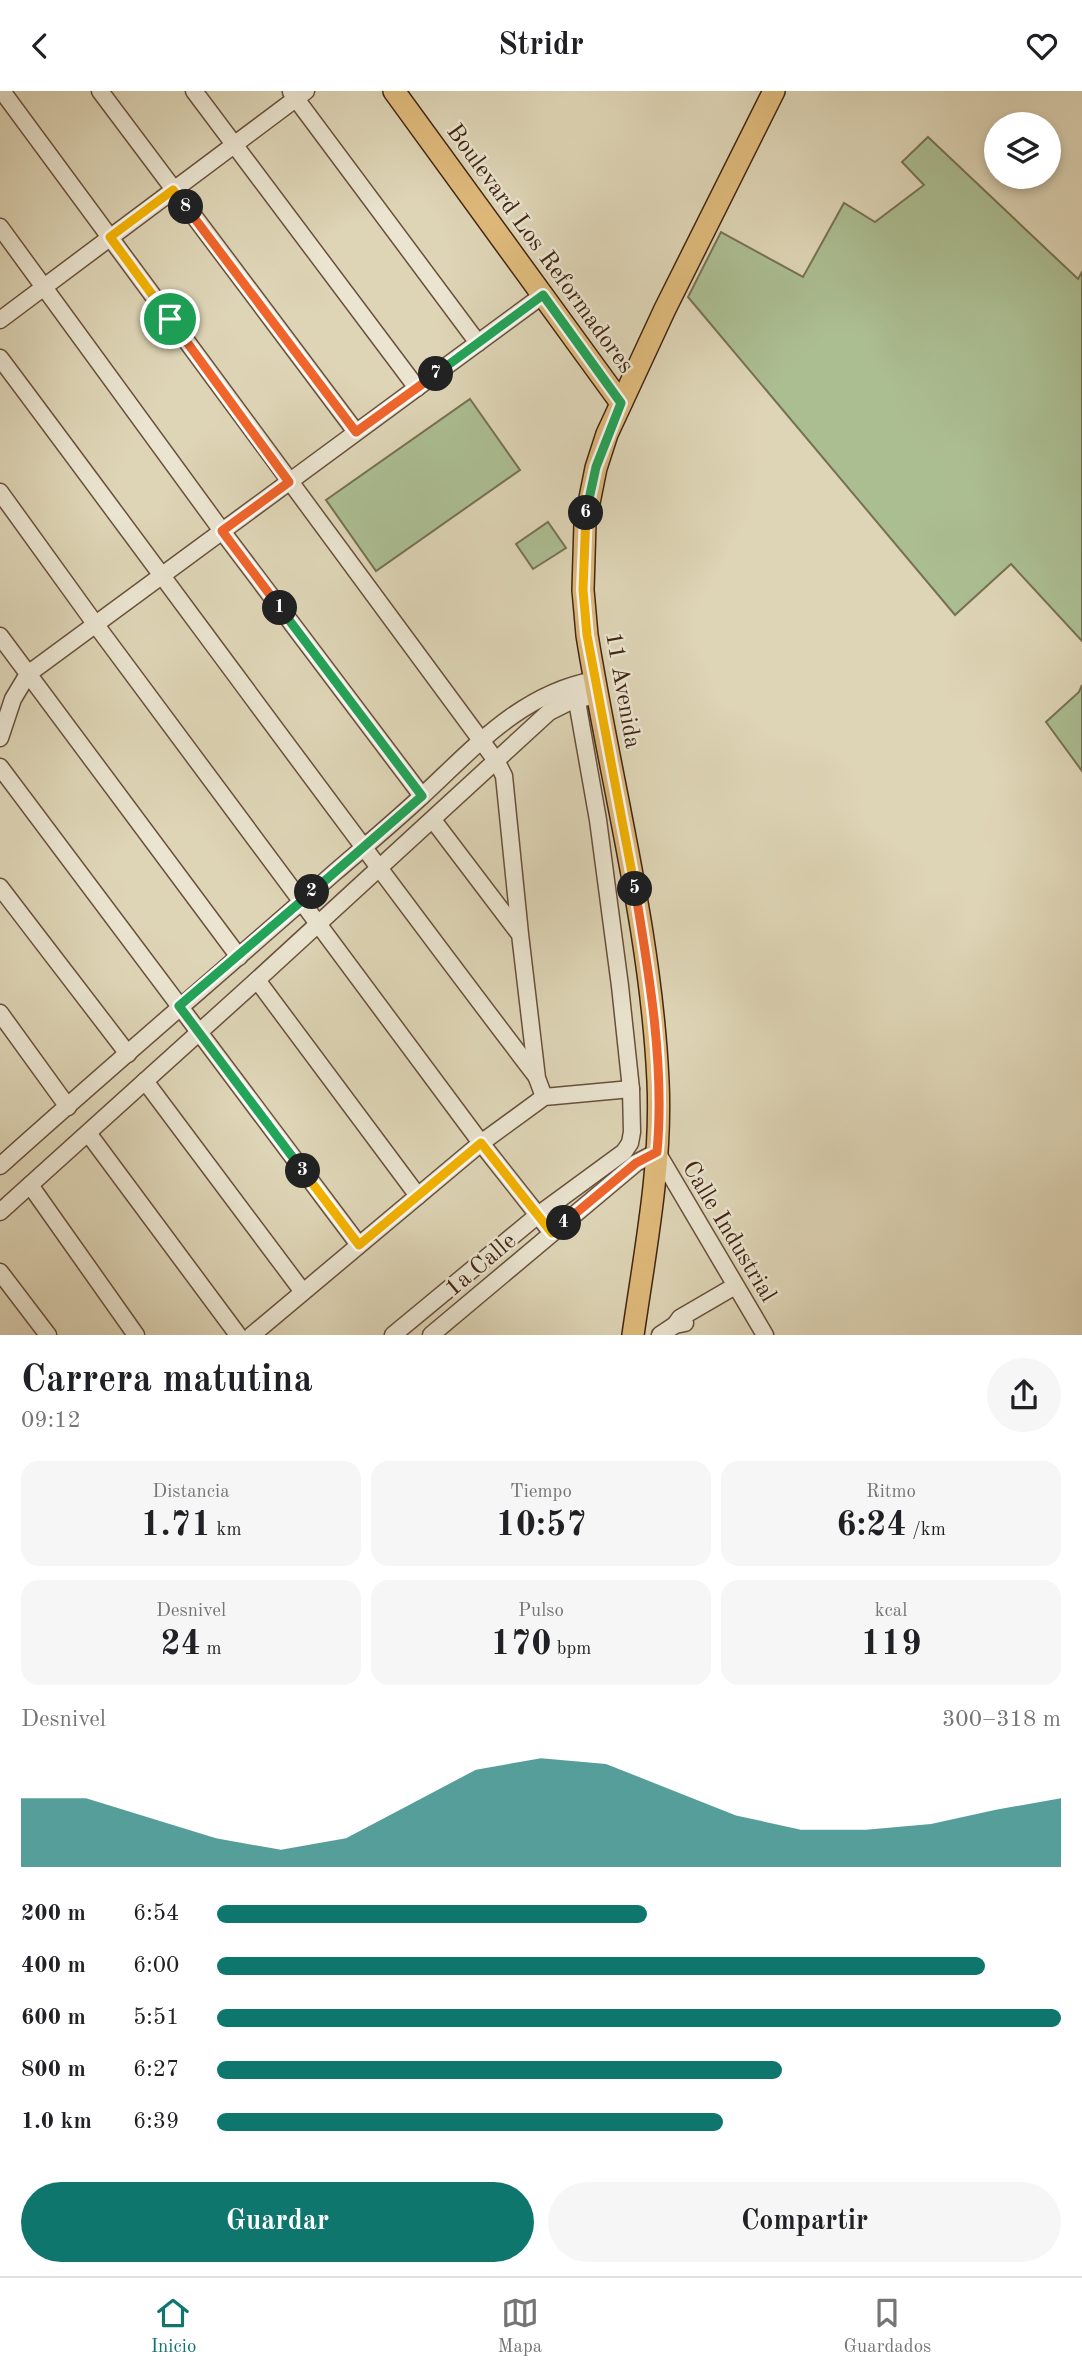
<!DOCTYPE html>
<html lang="es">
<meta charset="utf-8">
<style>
body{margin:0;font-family:"Old Standard TT",serif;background:#f6f6f6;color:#202124;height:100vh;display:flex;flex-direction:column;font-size:26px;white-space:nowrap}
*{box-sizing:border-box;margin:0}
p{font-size:23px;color:#757577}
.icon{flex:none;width:38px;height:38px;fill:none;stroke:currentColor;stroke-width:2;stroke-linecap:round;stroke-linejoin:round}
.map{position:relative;height:1244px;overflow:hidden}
.panel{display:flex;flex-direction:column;background:#fff;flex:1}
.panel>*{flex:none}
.fabs{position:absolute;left:984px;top:21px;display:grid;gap:14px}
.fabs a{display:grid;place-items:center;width:77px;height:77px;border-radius:50%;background:#fff;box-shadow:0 4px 10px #0003;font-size:35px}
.pin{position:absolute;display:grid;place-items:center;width:60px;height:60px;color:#fff;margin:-30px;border:4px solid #fff;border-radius:50%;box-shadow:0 2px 7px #0007}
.km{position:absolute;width:35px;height:35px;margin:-18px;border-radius:50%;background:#222;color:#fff;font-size:19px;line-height:35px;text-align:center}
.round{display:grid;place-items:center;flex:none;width:74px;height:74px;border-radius:37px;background:#f6f6f6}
.overview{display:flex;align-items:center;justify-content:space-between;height:119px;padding:0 21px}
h1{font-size:38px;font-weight:600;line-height:52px}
.figures{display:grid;grid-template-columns:repeat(3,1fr);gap:10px;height:119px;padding:7px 21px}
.figures div{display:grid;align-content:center;border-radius:18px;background:#f6f6f6;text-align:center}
.figures b{font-size:35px;font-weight:600}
.figures small{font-size:19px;font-weight:400}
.figures p{font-size:19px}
.chart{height:196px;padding:14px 21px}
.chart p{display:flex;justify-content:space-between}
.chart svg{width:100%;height:126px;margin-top:7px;fill:#0f766e;opacity:.7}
.primary-button{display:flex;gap:14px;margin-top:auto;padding:14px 21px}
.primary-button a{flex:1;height:80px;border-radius:42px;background:#0f766e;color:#fff;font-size:28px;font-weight:600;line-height:80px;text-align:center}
.primary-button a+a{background:#f6f6f6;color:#202124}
ul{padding:0 21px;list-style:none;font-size:23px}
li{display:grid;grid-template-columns:112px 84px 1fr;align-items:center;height:52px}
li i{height:18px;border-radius:9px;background:#0f766e}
header{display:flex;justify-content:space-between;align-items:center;height:91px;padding:0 21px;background:#fff;font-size:32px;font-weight:600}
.dock{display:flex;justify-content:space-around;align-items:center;height:98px;border-top:2px solid #e0e0e0;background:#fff;font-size:19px;color:#757577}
.dock a{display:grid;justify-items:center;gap:4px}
.dock .on{color:#0f766e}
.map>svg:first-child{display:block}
</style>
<header><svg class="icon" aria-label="back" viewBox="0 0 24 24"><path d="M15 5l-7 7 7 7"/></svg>Stridr<svg class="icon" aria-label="heart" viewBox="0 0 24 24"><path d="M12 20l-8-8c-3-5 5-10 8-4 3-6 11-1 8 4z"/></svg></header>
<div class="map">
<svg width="1082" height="1244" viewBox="0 0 1082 1244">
<rect width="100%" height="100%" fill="#ded5b6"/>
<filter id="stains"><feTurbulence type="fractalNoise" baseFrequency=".00286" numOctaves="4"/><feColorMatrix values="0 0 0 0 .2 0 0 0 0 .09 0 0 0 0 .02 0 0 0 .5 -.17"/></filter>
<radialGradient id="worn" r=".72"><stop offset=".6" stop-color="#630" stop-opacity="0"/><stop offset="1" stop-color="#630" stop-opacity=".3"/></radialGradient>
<g fill="#abbe92" stroke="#767152" stroke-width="2">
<path d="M928,46L1078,188L1082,181V550L1011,473L955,524L688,206L721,141L803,186L844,112L875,131L924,94L902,71Z"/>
<path d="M470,308L520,379L376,480L326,409Z"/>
<path d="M548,431L566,457L533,478L516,453Z"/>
<path d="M1082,594V680L1046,631L1079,601Z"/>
</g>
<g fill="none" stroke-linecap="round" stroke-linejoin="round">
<g stroke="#69503b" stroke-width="19">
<g id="minor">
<path d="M2,0L497,671L504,685L520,843L537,987L544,1006"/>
<path d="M100,0L356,341"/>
<path d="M194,0L417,297"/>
<path d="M291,1L478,252"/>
<path d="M0,136L222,440L422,705"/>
<path d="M0,229L306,0"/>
<path d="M0,267C179,506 355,748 536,985"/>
<path d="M0,401L96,534L481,1052L552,1142"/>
<path d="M0,545L239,866"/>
<path d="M0,647L13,608L28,583L543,204"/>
<path d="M0,676L359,1154"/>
<path d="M433,729L518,841"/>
<path d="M0,796L128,963"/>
<path d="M257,889L418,1105"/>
<path d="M0,922L68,1016"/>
<path d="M145,990L303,1201"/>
<path d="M88,1042L238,1244"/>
<path d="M0,1075C110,976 223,880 334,782C363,757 393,732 422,705C474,657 520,603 594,589"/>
<path d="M30,1094L136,1244"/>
<path d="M0,1121L257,889L549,621L571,610L597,604"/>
<path d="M0,1181L48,1244"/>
<path d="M675,1234L680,1227L735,1195"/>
<path d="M252,1244L481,1052L544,1006L631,998"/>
<path d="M393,1244L538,1124L624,1061L630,1052L632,1041L631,998L620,895L598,729L575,599"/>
<path d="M431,1244L636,1072L657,1061L765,1244"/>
<path d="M660,1244L675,1234L685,1232"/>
</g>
</g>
<g stroke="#422412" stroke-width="24">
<g id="major">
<path d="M394,0L621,312"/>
<path d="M633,1244C645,1160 662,1075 658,990C651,839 611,693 587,544L583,499L585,432L596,377L607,343L665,218L774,0"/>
</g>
</g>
<use href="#minor" stroke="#eae4d0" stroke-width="16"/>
<use href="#major" stroke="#dfba7b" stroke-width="21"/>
</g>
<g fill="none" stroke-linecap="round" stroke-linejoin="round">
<g stroke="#fff" stroke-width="14">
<path id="split-1" d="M170,228L289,391L222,440L280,517"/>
</g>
<g stroke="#fff" stroke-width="14">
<path id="split-2" d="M280,517L422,705L312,801"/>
</g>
<g stroke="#fff" stroke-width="14">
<path id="split-3" d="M303,1080L179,915L312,801"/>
</g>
<g stroke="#fff" stroke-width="14">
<path id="split-4" d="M303,1080L359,1154L481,1052L552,1142L564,1132"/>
</g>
<g stroke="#fff" stroke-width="14">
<path id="split-5" d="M564,1132L636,1072L657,1061C665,975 649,882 635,798"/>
</g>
<g stroke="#fff" stroke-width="14">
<path id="split-6" d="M586,422L583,499L587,544L635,798"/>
</g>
<g stroke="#fff" stroke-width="14">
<path id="split-7" d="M436,283L543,204L621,312L596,376L586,422"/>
</g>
<g stroke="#fff" stroke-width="14">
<path id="split-8" d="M186,116L356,341L436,283"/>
</g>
<g stroke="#fff" stroke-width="14">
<path id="split-9" d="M170,228L110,146L173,99L186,116"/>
</g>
<use href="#split-1" stroke="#f0652b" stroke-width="9"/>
<use href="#split-2" stroke="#22a559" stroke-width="9"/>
<use href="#split-3" stroke="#22a559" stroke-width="9"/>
<use href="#split-4" stroke="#f5b400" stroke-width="9"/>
<use href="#split-5" stroke="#f0652b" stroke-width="9"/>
<use href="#split-6" stroke="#f5b400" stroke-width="9"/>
<use href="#split-7" stroke="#22a559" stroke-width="9"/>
<use href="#split-8" stroke="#f0652b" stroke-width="9"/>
<use href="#split-9" stroke="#f5b400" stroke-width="9"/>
</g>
<g text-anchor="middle" stroke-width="5" stroke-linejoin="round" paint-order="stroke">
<g font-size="24" fill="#422412" stroke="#eae4d0">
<text transform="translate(541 157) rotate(54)" y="8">Boulevard Los Reformadores</text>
<text transform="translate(624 599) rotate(80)" y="8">11 Avenida</text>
<text transform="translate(730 1140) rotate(59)" y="8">Calle Industrial</text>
<text transform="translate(480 1173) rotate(-40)" y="8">1a Calle</text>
</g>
</g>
<rect width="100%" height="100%" filter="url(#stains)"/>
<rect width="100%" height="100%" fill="url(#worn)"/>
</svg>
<div class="fabs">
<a><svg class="icon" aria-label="layers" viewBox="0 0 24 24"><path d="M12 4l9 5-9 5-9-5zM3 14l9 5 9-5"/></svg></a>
</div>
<div class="pin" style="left:170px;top:228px;background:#1e9e55"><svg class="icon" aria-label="arrive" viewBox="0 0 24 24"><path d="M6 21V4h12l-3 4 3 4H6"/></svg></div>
<b class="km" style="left:280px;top:517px">1</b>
<b class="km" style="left:312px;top:801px">2</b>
<b class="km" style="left:303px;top:1080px">3</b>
<b class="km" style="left:564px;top:1132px">4</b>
<b class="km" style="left:635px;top:798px">5</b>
<b class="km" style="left:586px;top:422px">6</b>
<b class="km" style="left:436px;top:283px">7</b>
<b class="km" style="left:186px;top:116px">8</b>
</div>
<section class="panel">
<div class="overview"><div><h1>Carrera matutina</h1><p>09:12</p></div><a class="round"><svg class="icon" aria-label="share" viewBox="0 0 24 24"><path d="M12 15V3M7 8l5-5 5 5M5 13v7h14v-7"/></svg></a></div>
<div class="figures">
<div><p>Distancia</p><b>1.71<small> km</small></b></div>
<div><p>Tiempo</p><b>10:57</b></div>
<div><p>Ritmo</p><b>6:24<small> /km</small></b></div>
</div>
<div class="figures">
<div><p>Desnivel</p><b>24<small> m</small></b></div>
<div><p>Pulso</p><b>170<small> bpm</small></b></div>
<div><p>kcal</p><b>119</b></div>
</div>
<div class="chart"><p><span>Desnivel</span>300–318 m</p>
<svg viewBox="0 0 160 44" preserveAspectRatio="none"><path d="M0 44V20L10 20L20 27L30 34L40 38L50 34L60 22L70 10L80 6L90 8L100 17L110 26L120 31L130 31L140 29L150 24L160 20V44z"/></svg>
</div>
<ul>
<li><b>200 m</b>6:54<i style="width:51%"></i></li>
<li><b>400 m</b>6:00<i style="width:91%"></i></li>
<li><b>600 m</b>5:51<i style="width:100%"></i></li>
<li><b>800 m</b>6:27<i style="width:67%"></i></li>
<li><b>1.0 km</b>6:39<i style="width:60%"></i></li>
</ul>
<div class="primary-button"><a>Guardar</a><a>Compartir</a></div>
</section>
<nav class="dock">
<a class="on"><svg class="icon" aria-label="home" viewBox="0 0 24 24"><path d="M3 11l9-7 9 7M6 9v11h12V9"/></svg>Inicio</a>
<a><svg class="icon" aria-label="map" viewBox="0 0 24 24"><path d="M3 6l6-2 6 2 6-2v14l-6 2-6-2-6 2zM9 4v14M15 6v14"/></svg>Mapa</a>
<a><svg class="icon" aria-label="saved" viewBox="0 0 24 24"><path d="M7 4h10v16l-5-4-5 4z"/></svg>Guardados</a>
</nav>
